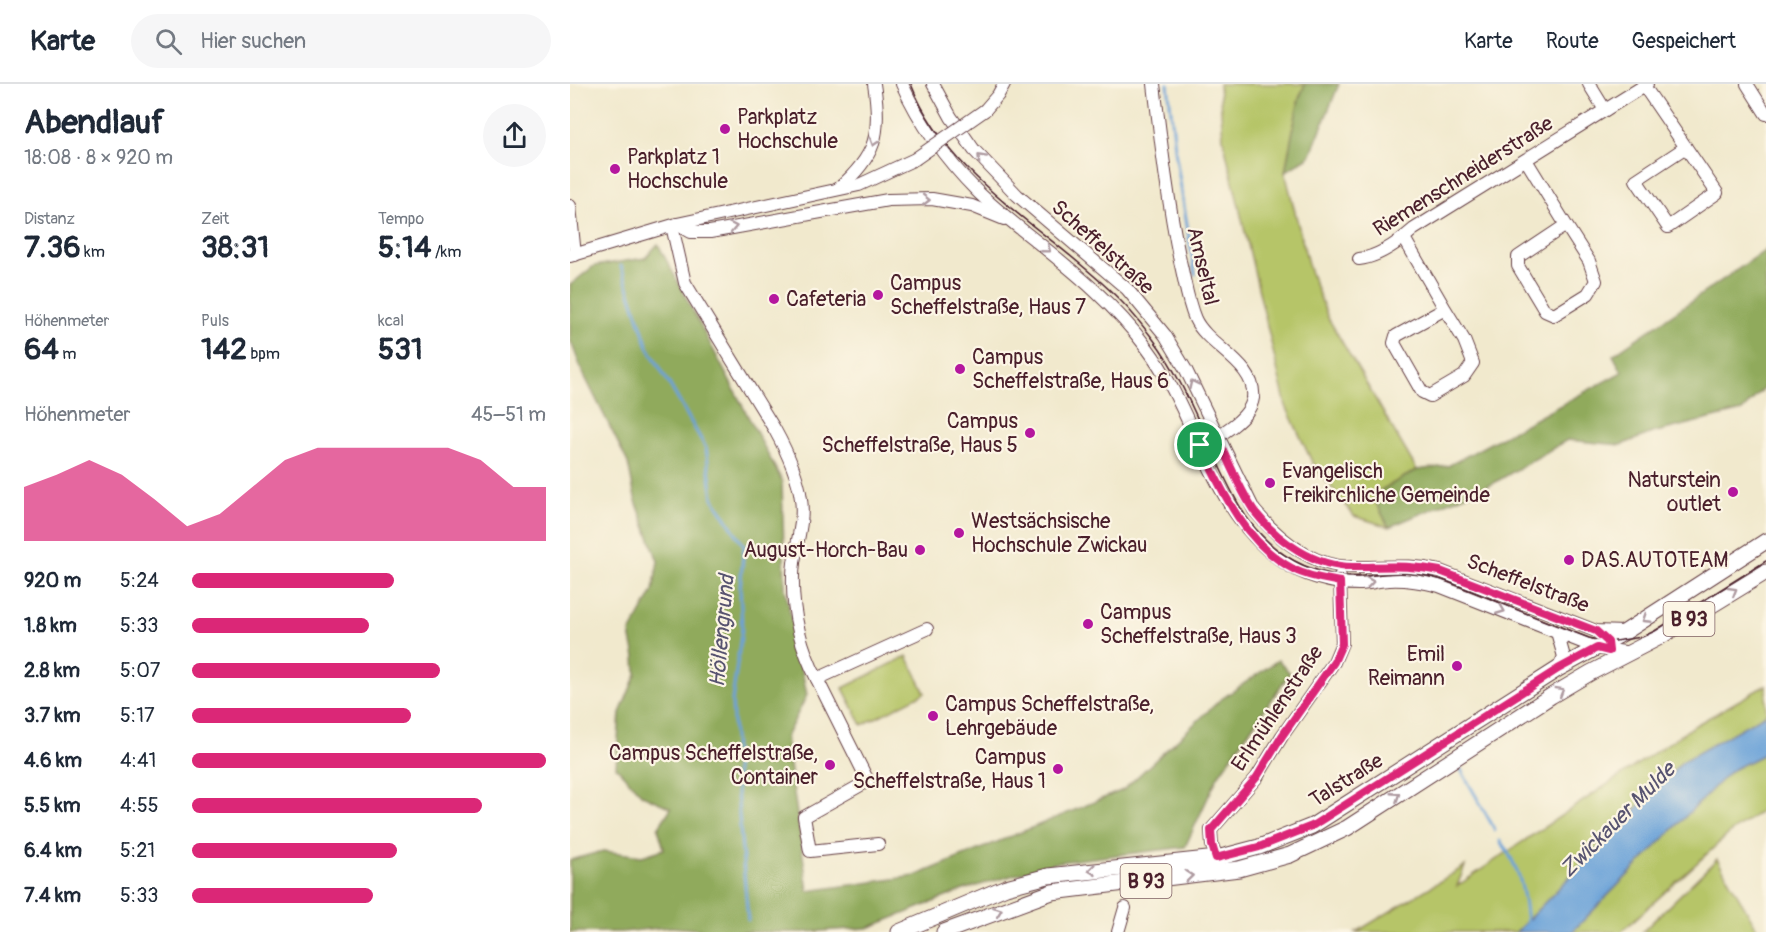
<!DOCTYPE html>
<html lang="de">
<meta charset="utf-8">
<style>
body{margin:0;font-family:Pangolin,sans-serif;background:#f6f6f7;color:#1f2937;height:100vh;display:flex;flex-direction:column;font-size:22px;white-space:nowrap}
*{box-sizing:border-box;margin:0}
p{font-size:20px;color:#747a83}
.icon{flex:none;width:33px;height:33px;fill:none;stroke:currentColor;stroke-width:2;stroke-linecap:round;stroke-linejoin:round}
.map{position:relative;flex:1;overflow:hidden}
.drawer{display:flex;flex-direction:column;background:#fff;width:570px}
.drawer>*{flex:none}
.pin{position:absolute;display:grid;place-items:center;width:51px;height:51px;color:#fff;margin:-26px;border:3px solid #fff;border-radius:50%;box-shadow:0 2px 6px #0007}
.round{display:grid;place-items:center;flex:none;width:63px;height:63px;border-radius:32px;background:#f6f6f7}
.overview{display:flex;align-items:center;justify-content:space-between;height:102px;padding:0 24px}
h1{font-size:33px;font-weight:700;line-height:45px}
.stats{display:grid;grid-template-columns:repeat(3,1fr);gap:9px;height:102px;padding:6px 24px}
.stats div{display:grid;align-content:center}
.stats b{font-size:30px;font-weight:700}
.stats small{font-size:16px;font-weight:400}
.stats p{font-size:16px}
.chart{height:168px;padding:12px 24px}
.chart p{display:flex;justify-content:space-between}
.chart svg{width:100%;height:108px;margin-top:6px;fill:#db2777;opacity:.7}
ul{padding:0 24px;list-style:none;font-size:20px}
li{display:grid;grid-template-columns:96px 72px 1fr;align-items:center;height:45px}
li i{height:15px;border-radius:8px;background:#db2777}
header{display:flex;align-items:center;gap:36px;box-sizing:border-box;height:84px;padding:0 30px;background:#fff;border-bottom:2px solid #e0e1e3}
header strong{font-size:28px}
nav{display:flex;gap:33px;margin-inline-start:auto;font-size:21px}
.search{width:420px;height:54px;background:#f6f6f7;display:flex;align-items:center;gap:15px;box-sizing:border-box;padding:0 21px;border-radius:33px;color:#747a83;font-size:22px}
main{display:flex;flex:1;min-height:0}
.map>svg:first-child{display:block}
</style>
<header>
<strong>Karte</strong>
<div class="search"><svg class="icon" aria-label="search" viewBox="0 0 24 24"><circle cx="10" cy="10" r="6"/><path d="M15 15l6 6"/></svg>Hier suchen</div>
<nav><a>Karte</a><a>Route</a><a>Gespeichert</a></nav>
</header>
<main>
<section class="drawer">
<div class="overview"><div><h1>Abendlauf</h1><p>18:08 · 8 × 920 m</p></div><a class="round"><svg class="icon" aria-label="share" viewBox="0 0 24 24"><path d="M12 15V3M7 8l5-5 5 5M5 13v7h14v-7"/></svg></a></div>
<div class="stats">
<div><p>Distanz</p><b>7.36<small> km</small></b></div>
<div><p>Zeit</p><b>38:31</b></div>
<div><p>Tempo</p><b>5:14<small> /km</small></b></div>
</div>
<div class="stats">
<div><p>Höhenmeter</p><b>64<small> m</small></b></div>
<div><p>Puls</p><b>142<small> bpm</small></b></div>
<div><p>kcal</p><b>531</b></div>
</div>
<div class="chart"><p><span>Höhenmeter</span>45–51 m</p>
<svg viewBox="0 0 160 44" preserveAspectRatio="none"><path d="M0 44V22L10 17L20 11L30 17L40 27L50 38L60 33L70 22L80 11L90 6L100 6L110 6L120 6L130 6L140 11L150 22L160 22V44z"/></svg>
</div>
<ul>
<li><b>920 m</b>5:24<i style="width:57%"></i></li>
<li><b>1.8 km</b>5:33<i style="width:50%"></i></li>
<li><b>2.8 km</b>5:07<i style="width:70%"></i></li>
<li><b>3.7 km</b>5:17<i style="width:62%"></i></li>
<li><b>4.6 km</b>4:41<i style="width:100%"></i></li>
<li><b>5.5 km</b>4:55<i style="width:82%"></i></li>
<li><b>6.4 km</b>5:21<i style="width:58%"></i></li>
<li><b>7.4 km</b>5:33<i style="width:51%"></i></li>
</ul>
</section>
<div class="map">
<svg width="1196" height="848" viewBox="0 0 1196 848">
<rect width="100%" height="100%" fill="#fcf5e5"/>
<filter id="ink" filterUnits="userSpaceOnUse"><feTurbulence type="fractalNoise" baseFrequency=".0167" numOctaves="2"/><feDisplacementMap in="SourceGraphic" scale="12" xChannelSelector="R" yChannelSelector="G"/><feConvolveMatrix kernelMatrix="1 2 1 2 8 2 1 2 1" color-interpolation-filters="sRGB"/></filter>
<filter id="wash" filterUnits="userSpaceOnUse"><feTurbulence type="fractalNoise" baseFrequency=".008" numOctaves="4" result="noise"/><feDisplacementMap in="SourceGraphic" scale="24" xChannelSelector="R" yChannelSelector="G"/><feGaussianBlur stdDeviation="1.35" result="paint"/><feColorMatrix in="noise" values="0 0 0 0 0 0 0 0 0 0 0 0 0 0 0 0 0 1.4 0 .05"/><feComposite in="paint" operator="in"/></filter>
<g filter="url(#wash)">
<rect width="100%" height="100%" fill="#f1e9cd"/>
<g fill="#b6c567" stroke="#807249" stroke-width="1.5">
<path d="M649,0H735L729,15L715,88L739,184L758,234L847,386L802,411L819,443L784,432L743,380L716,322L653,55Z"/>
<path d="M337,572L355,609L292,641L273,604Z"/>
<path d="M1196,601V630L1112,678L946,848H786L895,782L887,802L1124,642Z"/>
<path d="M1196,669V724L1161,748L1051,848H1002L1160,687Z"/>
<path d="M1147,775L1189,848H1072Z"/>
</g>
<g fill="#90aa5c" stroke="#6d6444" stroke-width="1.5">
<path d="M735,0H769L740,72L715,88L729,15Z"/>
<path d="M88,160L212,397L215,504L237,611L216,653L238,807L345,792L553,706L650,616L708,576L720,589L648,692L615,763L489,778L396,805L298,844L234,848H159L101,843L51,848H0V776L33,767L72,772L94,765L88,744L101,724L72,711L46,683L50,629L66,590L65,573L60,549L83,507L88,477L65,414L58,379L12,287L0,255V201L24,182L75,174Z"/>
<path d="M1196,166V302L1172,327L1082,349L1051,361L997,356L924,399L819,443L802,411L847,386L878,382L1052,288L1043,271Z"/>
</g>
<path fill="#6aa2d8" stroke="#5a6082" stroke-width="1.5" d="M1196,630V669L1160,687L1002,848H946L1112,678Z"/>
<g fill="none" stroke-linecap="round" stroke-linejoin="round">
<g stroke="#6aa2d8" stroke-width="3">
<path d="M598,0L606,73L625,190"/>
<path d="M51,182L78,263L136,364L143,414L174,462L170,504L172,544L162,617L167,707L178,836"/>
<path d="M890,684L925,746"/>
<path d="M930,757C950,783 954,807 957,839"/>
</g>
</g>
</g>
<g filter="url(#ink)">
<g fill="none" stroke-linecap="round" stroke-linejoin="round">
<g stroke="#633d43" stroke-width="14">
<g id="minor">
<path d="M332,0C350,40 376,76 407,107C425,125 446,141 466,157C506,189 546,222 577,264C627,330 640,427 711,476C733,492 762,500 788,500C799,500 809,496 820,496C837,495 852,498 869,502L1027,564L1061,569"/>
<path d="M363,0L381,33L404,66L447,111L557,205L595,251L616,286L684,426C709,455 742,483 782,483C815,484 837,479 870,487L1026,547L1054,548"/>
<path d="M584,0C591,59 598,119 610,177C615,197 617,216 625,235C638,263 687,280 683,314C680,335 648,353 630,361"/>
<path d="M1019,0L1035,26"/>
<path d="M1177,0L1196,30"/>
<path d="M1074,2L1147,109L1098,143L1066,96L1116,63"/>
<path d="M415,26L428,11L434,0"/>
<path d="M956,76L996,141L948,173V182L975,227L984,231L1018,210L1026,197L1019,177L996,141"/>
<path d="M268,105C306,72 312,50 304,0"/>
<path d="M0,122L5,171"/>
<path d="M107,140L121,148H140L318,116L362,115L402,122L434,135"/>
<path d="M102,142L115,199L205,346C216,366 228,391 231,415C235,441 223,466 223,492C222,528 231,564 247,595L357,545"/>
<path d="M834,154L875,225L826,252L824,259L852,308L860,312L894,292L903,279L894,256L875,225"/>
<path d="M0,172L107,140L289,101L345,75"/>
<path d="M789,175C809,173 829,158 844,145L1077,0"/>
<path d="M987,548L994,573L988,585"/>
<path d="M247,595L298,697L234,733L240,767L308,760"/>
<path d="M647,774L642,761L641,746L687,693L712,652L764,578L772,559L770,492"/>
<path d="M548,848L555,824"/>
</g>
</g>
<g stroke="#633d43" stroke-width="17">
<g id="major">
<path d="M329,848L436,803L478,792L647,774L689,763L742,742L988,585L1055,548L1196,457"/>
<path d="M374,848L482,808L669,785L720,771L777,744L981,612L1020,589L1088,554L1196,488"/>
</g>
</g>
<use href="#minor" stroke="#fff" stroke-width="12"/>
<use href="#major" stroke="#fff" stroke-width="15"/>
<path stroke="#4a1f2b" stroke-width="1.5" d="M341,0C380,98 480,145 550,216C562,228 573,242 583,255C609,289 626,332 644,371C662,409 679,450 716,472C738,486 767,494 792,492C810,491 830,487 848,490C873,494 896,505 919,514C952,528 985,541 1019,554L1038,558L1072,553L1085,547L1196,477"/>
<g stroke="#633d43" stroke-width="14" stroke-linecap="butt">
<path id="minor-bridge" d="M345,75L415,26"/>
</g>
<use href="#minor-bridge" stroke="#fff" stroke-width="12"/>
</g>
<defs><path id="oneway-chevron" d="M-2-3.5L2.5 0L-2 3.5" fill="none" stroke-width="1.6" stroke-linecap="round" stroke-linejoin="round" transform="scale(1.5)"/></defs>
<g stroke="#ae9aa0">
<use href="#oneway-chevron" transform="translate(304 58) rotate(108)"/>
<use href="#oneway-chevron" transform="translate(411 74) rotate(-133)"/>
<use href="#oneway-chevron" transform="translate(356 116) rotate(1)"/>
<use href="#oneway-chevron" transform="translate(163 143) rotate(-11)"/>
<use href="#oneway-chevron" transform="translate(477 165) rotate(39)"/>
<use href="#oneway-chevron" transform="translate(623 300) rotate(-115)"/>
<use href="#oneway-chevron" transform="translate(800 498) rotate(-8)"/>
<use href="#oneway-chevron" transform="translate(1163 507) rotate(-31)"/>
<use href="#oneway-chevron" transform="translate(931 526) rotate(22)"/>
<use href="#oneway-chevron" transform="translate(1076 535) rotate(147)"/>
<use href="#oneway-chevron" transform="translate(990 607) rotate(-31)"/>
<use href="#oneway-chevron" transform="translate(826 712) rotate(-33)"/>
<use href="#oneway-chevron" transform="translate(522 786) rotate(174)"/>
<use href="#oneway-chevron" transform="translate(619 792) rotate(-6)"/>
<use href="#oneway-chevron" transform="translate(428 827) rotate(-21)"/>
</g>
</g>
<g fill="none" stroke-linecap="round" stroke-linejoin="round" filter="url(#ink)">
<g stroke="#fff" stroke-width="12">
<path id="route" d="M647,353C658,376 671,409 685,428C708,457 745,483 783,483C815,483 838,480 870,487L1026,547L1038,558L1039,567L1027,564L988,585L742,742L689,763L646,774L642,761L641,746L687,693L712,652L764,578L772,560L770,498C755,495 739,493 725,486C676,461 652,408 630,361Z"/>
</g>
<use href="#route" stroke="#db2777" stroke-width="8"/>
</g>
<g fill="#b5179e" stroke="#fcf5e5" stroke-width="2">
<circle cx="155" cy="45" r="6"/>
<circle cx="45" cy="85" r="6"/>
<circle cx="308" cy="211" r="6"/>
<circle cx="204" cy="215" r="6"/>
<circle cx="390" cy="285" r="6"/>
<circle cx="460" cy="349" r="6"/>
<circle cx="700" cy="399" r="6"/>
<circle cx="1163" cy="408" r="6"/>
<circle cx="389" cy="449" r="6"/>
<circle cx="350" cy="466" r="6"/>
<circle cx="999" cy="476" r="6"/>
<circle cx="518" cy="540" r="6"/>
<circle cx="887" cy="582" r="6"/>
<circle cx="363" cy="632" r="6"/>
<circle cx="260" cy="681" r="6"/>
<circle cx="488" cy="685" r="6"/>
</g>
<g text-anchor="middle" stroke-width="4.5" stroke-linejoin="round" paint-order="stroke">
<g fill="#fcf5e5" stroke="#7f5f63" stroke-width="1.5">
<rect x="1093.5" y="518" width="51" height="34" rx="4.5"/>
<rect x="550.5" y="780" width="51" height="34" rx="4.5"/>
</g>
<g font-size="20" font-weight="bold" fill="#4a1f2b">
<text x="1119" y="542">B 93</text>
<text x="576" y="804">B 93</text>
</g>
<g font-size="21" fill="#4a1f2b" stroke="#fcf5e5" text-anchor="start">
<text x="167" y="40">Parkplatz<tspan x="167" dy="24">Hochschule</tspan></text>
<text x="57" y="80">Parkplatz 1<tspan x="57" dy="24">Hochschule</tspan></text>
<text x="320" y="206">Campus<tspan x="320" dy="24">Scheffelstraße, Haus 7</tspan></text>
<text x="216" y="222">Cafeteria</text>
<text x="402" y="280">Campus<tspan x="402" dy="24">Scheffelstraße, Haus 6</tspan></text>
<text x="448" y="344" text-anchor="end">Campus<tspan x="448" dy="24">Scheffelstraße, Haus 5</tspan></text>
<text x="712" y="394">Evangelisch<tspan x="712" dy="24">Freikirchliche Gemeinde</tspan></text>
<text x="1151" y="403" text-anchor="end">Naturstein<tspan x="1151" dy="24">outlet</tspan></text>
<text x="401" y="444">Westsächsische<tspan x="401" dy="24">Hochschule Zwickau</tspan></text>
<text x="338" y="473" text-anchor="end">August-Horch-Bau</text>
<text x="1011" y="483">DAS.AUTOTEAM</text>
<text x="530" y="535">Campus<tspan x="530" dy="24">Scheffelstraße, Haus 3</tspan></text>
<text x="875" y="577" text-anchor="end">Emil<tspan x="875" dy="24">Reimann</tspan></text>
<text x="375" y="627">Campus Scheffelstraße,<tspan x="375" dy="24">Lehrgebäude</tspan></text>
<text x="248" y="676" text-anchor="end">Campus Scheffelstraße,<tspan x="248" dy="24">Container</tspan></text>
<text x="476" y="680" text-anchor="end">Campus<tspan x="476" dy="24">Scheffelstraße, Haus 1</tspan></text>
</g>
<g font-size="21" fill="#4a1f2b" stroke="#fcf5e5">
<text transform="translate(893 92) rotate(-32)" y="7">Riemenschneiderstraße</text>
<text transform="translate(533 163) rotate(42)" y="7">Scheffelstraße</text>
<text transform="translate(633 182) rotate(77)" y="7">Amseltal</text>
<text transform="translate(958 499) rotate(21)" y="7">Scheffelstraße</text>
<text transform="translate(707 624) rotate(-56)" y="7">Erlmühlenstraße</text>
<text transform="translate(776 696) rotate(-32)" y="7">Talstraße</text>
</g>
<g font-size="22" font-style="italic" fill="#575370" stroke="#fcf5e5">
<text transform="translate(151 547) rotate(-85)" y="8">Höllengrund</text>
<text transform="translate(1047 735) rotate(-45)" y="8">Zwickauer Mulde</text>
</g>
</g>
</svg>
<div class="pin" style="left:630px;top:361px;background:#1e9e55"><svg class="icon" aria-label="arrive" viewBox="0 0 24 24"><path d="M6 21V4h12l-3 4 3 4H6"/></svg></div>
</div>
</main>
